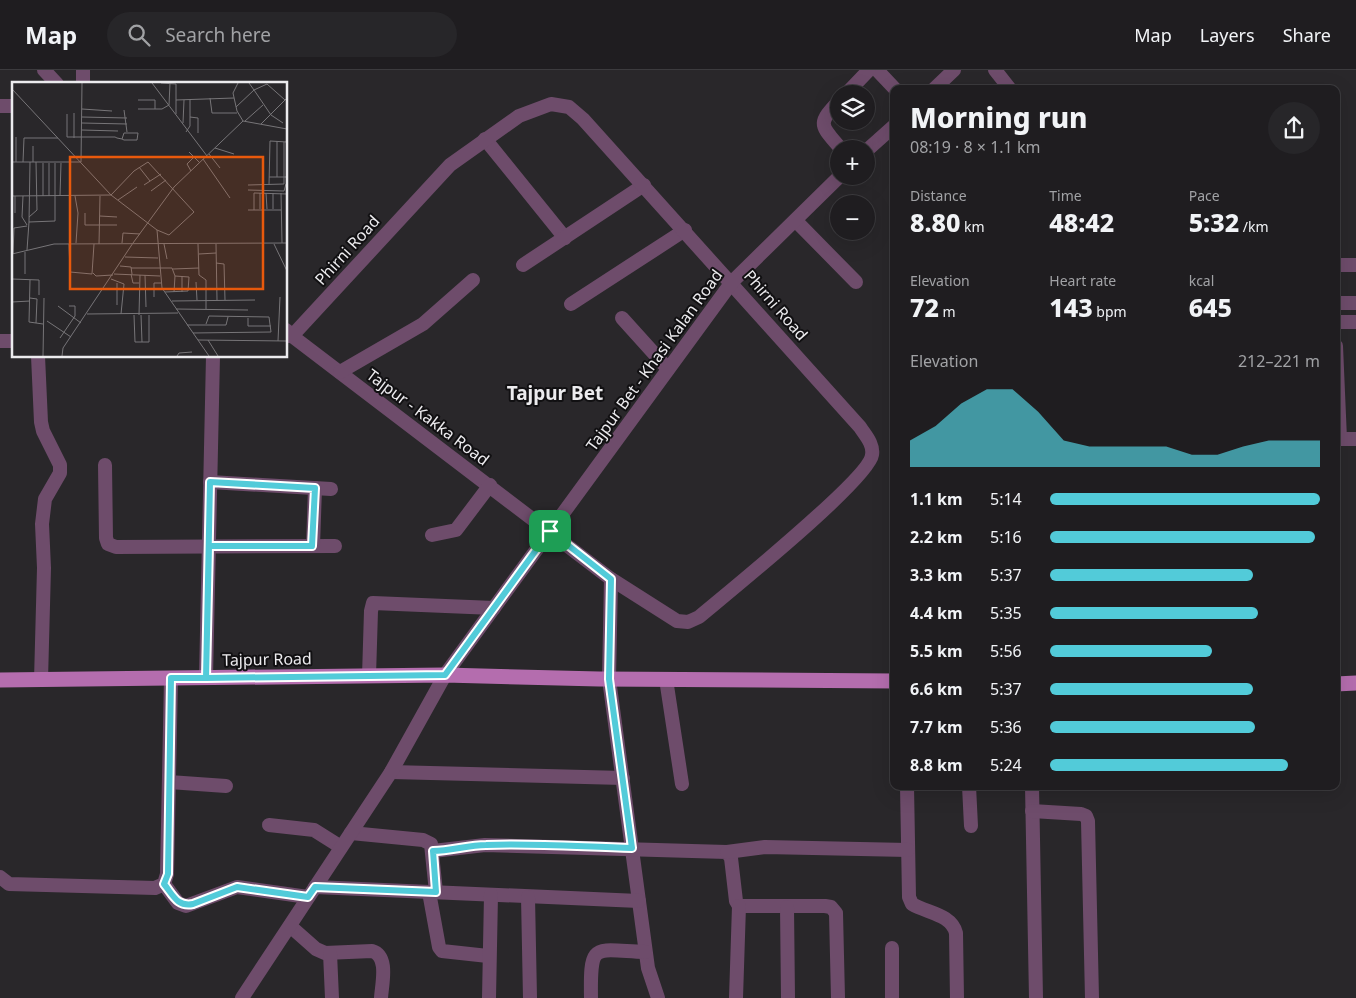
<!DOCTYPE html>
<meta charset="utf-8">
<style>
body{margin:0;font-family:"Noto Sans",sans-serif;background:#272629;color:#f1f3f6;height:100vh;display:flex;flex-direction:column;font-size:19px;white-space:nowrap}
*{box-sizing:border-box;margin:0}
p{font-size:16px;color:#a1a2a5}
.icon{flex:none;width:28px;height:28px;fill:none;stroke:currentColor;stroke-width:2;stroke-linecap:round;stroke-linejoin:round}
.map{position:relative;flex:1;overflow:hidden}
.sheet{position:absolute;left:890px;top:15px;width:450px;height:705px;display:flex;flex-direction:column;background:#1f1d20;border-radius:10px;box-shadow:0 5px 20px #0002,0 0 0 1px #3c3b3e}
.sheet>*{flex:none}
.fabs{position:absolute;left:830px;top:15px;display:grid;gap:10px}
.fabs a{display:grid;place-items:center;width:45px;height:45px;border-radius:50%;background:#1f1d20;box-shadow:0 5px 20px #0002,0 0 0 1px #3c3b3e;font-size:25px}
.pin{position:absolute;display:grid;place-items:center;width:42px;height:42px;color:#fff;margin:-21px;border-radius:10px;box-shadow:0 2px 8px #0006}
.round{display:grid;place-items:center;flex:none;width:52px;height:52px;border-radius:26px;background:#272629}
.head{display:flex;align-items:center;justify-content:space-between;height:85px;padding:0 20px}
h1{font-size:28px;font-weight:800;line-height:38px}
.figures{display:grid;grid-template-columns:repeat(3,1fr);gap:8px;height:85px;padding:5px 20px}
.figures div{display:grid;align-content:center}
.figures b{font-size:25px;font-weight:800}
.figures small{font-size:14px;font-weight:400}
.figures p{font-size:14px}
.chart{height:140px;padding:10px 20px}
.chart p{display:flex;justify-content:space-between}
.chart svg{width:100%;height:90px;margin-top:5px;fill:#52cbd9;opacity:.7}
ul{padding:0 20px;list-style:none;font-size:16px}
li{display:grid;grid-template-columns:80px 60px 1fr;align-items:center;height:38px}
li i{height:12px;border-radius:6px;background:#52cbd9}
header{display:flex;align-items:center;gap:30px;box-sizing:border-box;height:70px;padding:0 25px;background:#1f1d20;border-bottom:1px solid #3c3b3e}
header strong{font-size:24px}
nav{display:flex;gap:28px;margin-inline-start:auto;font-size:18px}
.search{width:350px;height:45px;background:#272629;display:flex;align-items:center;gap:12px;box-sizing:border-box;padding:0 18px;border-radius:28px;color:#a1a2a5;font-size:19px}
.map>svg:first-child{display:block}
</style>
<header>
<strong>Map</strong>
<div class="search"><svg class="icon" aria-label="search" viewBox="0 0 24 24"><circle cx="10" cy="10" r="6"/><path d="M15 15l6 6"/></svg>Search here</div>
<nav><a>Map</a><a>Layers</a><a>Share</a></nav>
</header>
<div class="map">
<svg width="1356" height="928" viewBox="0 0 1356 928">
<rect width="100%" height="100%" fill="#29272a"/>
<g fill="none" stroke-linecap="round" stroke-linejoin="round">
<g stroke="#6e4c6b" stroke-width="14">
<path d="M44,0L57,14"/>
<path d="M877,0L895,19"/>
<path d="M995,0L1010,19"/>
<path d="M83,14V0"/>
<path d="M934,19L954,0"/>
<path d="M846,24L869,0"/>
<path d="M839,31C816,55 821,55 841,79"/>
<path d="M0,36H14"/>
<path d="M485,69L565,168"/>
<path d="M866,81L894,56"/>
<path d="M796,151L856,212"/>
<path d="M523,195L644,115"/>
<path d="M1336,195H1356"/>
<path d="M1336,233H1356"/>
<path d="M571,234L685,160"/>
<path d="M622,248L668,299"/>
<path d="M1336,252H1356"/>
<path d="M286,260L292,266L611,509L677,551L688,552L699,547C725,525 869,409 872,385C874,374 865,365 860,357L583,49L569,37L551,34L519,46L450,95L292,266H286"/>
<path d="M0,271H14"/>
<path d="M1336,276L1340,369"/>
<path d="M38,286L41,352L43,361L60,395V403L45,429L42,454L44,498L41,610"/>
<path d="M340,302L423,254L473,210"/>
<path d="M1336,369H1356"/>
<path d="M105,395L106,468L108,474L116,477L335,476"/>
<path d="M210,412L331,419"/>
<path d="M432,465L456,460L490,415"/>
<path d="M313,476L315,418"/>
<path d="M611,509L609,609L648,898L658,928"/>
<path d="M369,606L371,541L373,533L494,538"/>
<path d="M206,608L213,286"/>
<path d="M666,609L682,714"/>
<path d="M391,702L623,708"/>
<path d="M169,712L226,716"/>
<path d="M907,716L909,827L912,834C927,843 951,844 956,863L957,928"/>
<path d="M969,716L971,756"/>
<path d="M1032,716L1036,928"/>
<path d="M1032,741L1081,744L1086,746L1088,751L1092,928"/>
<path d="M269,755L314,760L341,777"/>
<path d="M351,763L423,770L431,774L436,822"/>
<path d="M433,781L485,775L727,782L731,788L736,831L739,836H825L831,837L836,843L838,928"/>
<path d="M727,782L765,777L908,780"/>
<path d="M0,807L9,814L155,818L164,814L167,804L171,608"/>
<path d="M164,814L178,833L186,836L237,817L308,827"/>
<path d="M315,817L639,831"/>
<path d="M429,822L439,877L442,881L488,886"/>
<path d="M528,827L530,928"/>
<path d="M787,837L788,928"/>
<path d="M290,856L316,879L325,883L372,881C389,886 382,913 381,928"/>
<path d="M892,878V928"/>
<path d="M330,883L332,928"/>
<path d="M242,928L391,702L445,605L732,212L840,106"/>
<path d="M489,928L491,825"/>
<path d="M591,928C590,871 593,880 645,882"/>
<path d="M736,928L739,836"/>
</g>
<g stroke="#b46dae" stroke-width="15">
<path d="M0,610L445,605L599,609L894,611"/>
<path d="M1336,614L1356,613"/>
</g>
</g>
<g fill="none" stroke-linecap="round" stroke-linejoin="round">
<g stroke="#fff" stroke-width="10">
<path id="route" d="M550,461L445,605L206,608L210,412L315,418L312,476H209L206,608H171L168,804L164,814C173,825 177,837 193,834L237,817L308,827L315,817L436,822L433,781C451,781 468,775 486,775C535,773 584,777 632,778L609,609L611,509L550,461"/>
</g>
<use href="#route" stroke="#52cbd9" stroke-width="6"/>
</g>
<g text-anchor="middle" stroke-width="4" stroke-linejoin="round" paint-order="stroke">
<g font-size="16" fill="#ecebee" stroke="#111012">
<text transform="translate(347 180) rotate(-48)" y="6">Phirni Road</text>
<text transform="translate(776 235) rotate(49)" y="6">Phirni Road</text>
<text transform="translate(654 290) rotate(-54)" y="6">Tajpur Bet - Khasi Kalan Road</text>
<text transform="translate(428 347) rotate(37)" y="6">Tajpur - Kakka Road</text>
<text transform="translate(267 589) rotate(-1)" y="6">Tajpur Road</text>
</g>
<g font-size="19" font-weight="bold" fill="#ecebee" stroke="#111012">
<text x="555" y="330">Tajpur Bet</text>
</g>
</g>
<g transform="translate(12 12)">
<rect width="275" height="275" fill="#29272a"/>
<path fill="none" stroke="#777578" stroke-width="1" d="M140,1L195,74M149,1L164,2V32M226,1L221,11L225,29L231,39M0,7L99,113L145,148L157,153L182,130L136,80L122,89L99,113L0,114M198,16L200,31H225M126,18H143V27M164,18L222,16M224,25L242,8L237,1M70,27L100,29M126,27H150L157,23L158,1M112,28L115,50M62,31V56M55,32V55H103L105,56L110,57L112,58H125L126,51H112L110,57M70,35L115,36M178,35L186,36V51M233,39L251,23M70,41L115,42M171,41L172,18M271,41L259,33L242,8L255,2L273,18M249,42L275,16M70,48L106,49M174,50L178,44V18M21,64V80M203,66L222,72M177,70L188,81M197,72L208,86M191,77L218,116M0,80H69L70,1M4,80V55M11,80L12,56H46M37,81V114M127,85L138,99M179,89L175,82L182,75M257,95H275M265,95V59M132,103L149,92M236,103L272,102V60M257,103L258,59L275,60M236,108L272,109L274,102M139,109L154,98M248,111V127M254,111L255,127M261,111V127M269,111L270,161M11,114L10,135L15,143M31,114V81M48,114L49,81M63,114L66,131L64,161M106,118L125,105M236,128H269M242,128V111L275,112M3,131V114M73,131V143H105M88,134L105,135M17,135L25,128L24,80M17,140L18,80M145,148L150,206L197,274M110,161L111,151L128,152M57,162L58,190L80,192L82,162M87,162L88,114M152,162L155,177M186,162L187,193L194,198V227M204,162L205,218M262,162L275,189M15,168L17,140L43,139V81M0,172L42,162L275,161M1,172L2,146L15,144M187,172L204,171M113,175L146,176M204,181L212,182L213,218M108,184L119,185L120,192M119,186H160L163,194L177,195L176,209L153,210M161,187L187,186M81,191L84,194L101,193M13,192V170M102,192L148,194M119,192L121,201H127M133,193L134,225M170,194V210M0,197L27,198V213M99,197L112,202L109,232M18,198L17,240L31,242M184,200L185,218M105,201V223M162,210L163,194M142,215V201H149M18,216L25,217L24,241M160,219L243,218M0,220L18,219M46,224L69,241M164,227L236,228M75,232L166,231M122,233L123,260H137V233M127,233L128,193M129,233L130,260M236,236V244H259M35,239L59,255M175,243H214L216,235M181,251L259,250L257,235L197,234L194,242M48,256L63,234V224H57M186,258L275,259M196,258L206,274M266,259L268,215M31,274L32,216M50,274L51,266L121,161L162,105L231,39L275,47M165,274L167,271L180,270"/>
<path fill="#e8590c" fill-opacity="0.15" stroke="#e8590c" stroke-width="2.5" d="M58,75H251V207H58Z"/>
<rect width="275" height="275" fill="none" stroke="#ecebee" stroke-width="2.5"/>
</g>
</svg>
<div class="fabs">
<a><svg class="icon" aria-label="layers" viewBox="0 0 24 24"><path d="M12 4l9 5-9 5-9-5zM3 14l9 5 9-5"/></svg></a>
<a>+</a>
<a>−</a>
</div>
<div class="pin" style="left:550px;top:461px;background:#1e9e55"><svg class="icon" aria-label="arrive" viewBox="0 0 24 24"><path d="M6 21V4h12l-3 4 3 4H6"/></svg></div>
<section class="sheet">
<div class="head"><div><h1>Morning run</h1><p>08:19 · 8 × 1.1 km</p></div><a class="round"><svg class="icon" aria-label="share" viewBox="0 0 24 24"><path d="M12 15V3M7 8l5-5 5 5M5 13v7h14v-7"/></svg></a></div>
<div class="figures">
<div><p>Distance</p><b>8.80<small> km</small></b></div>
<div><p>Time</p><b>48:42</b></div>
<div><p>Pace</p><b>5:32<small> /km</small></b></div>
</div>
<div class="figures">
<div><p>Elevation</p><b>72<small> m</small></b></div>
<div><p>Heart rate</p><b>143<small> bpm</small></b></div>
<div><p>kcal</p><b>645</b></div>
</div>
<div class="chart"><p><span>Elevation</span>212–221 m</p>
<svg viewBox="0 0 160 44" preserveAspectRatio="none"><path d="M0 44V31L10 24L20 13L30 6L40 6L50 17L60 31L70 34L80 34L90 34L100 34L110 38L120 38L130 34L140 31L150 31L160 31V44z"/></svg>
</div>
<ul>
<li><b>1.1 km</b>5:14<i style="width:100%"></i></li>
<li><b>2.2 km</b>5:16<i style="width:98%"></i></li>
<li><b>3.3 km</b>5:37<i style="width:75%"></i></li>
<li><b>4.4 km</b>5:35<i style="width:77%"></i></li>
<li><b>5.5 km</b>5:56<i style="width:60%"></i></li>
<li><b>6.6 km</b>5:37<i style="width:75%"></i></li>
<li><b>7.7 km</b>5:36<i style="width:76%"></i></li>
<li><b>8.8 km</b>5:24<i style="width:88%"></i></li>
</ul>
</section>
</div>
